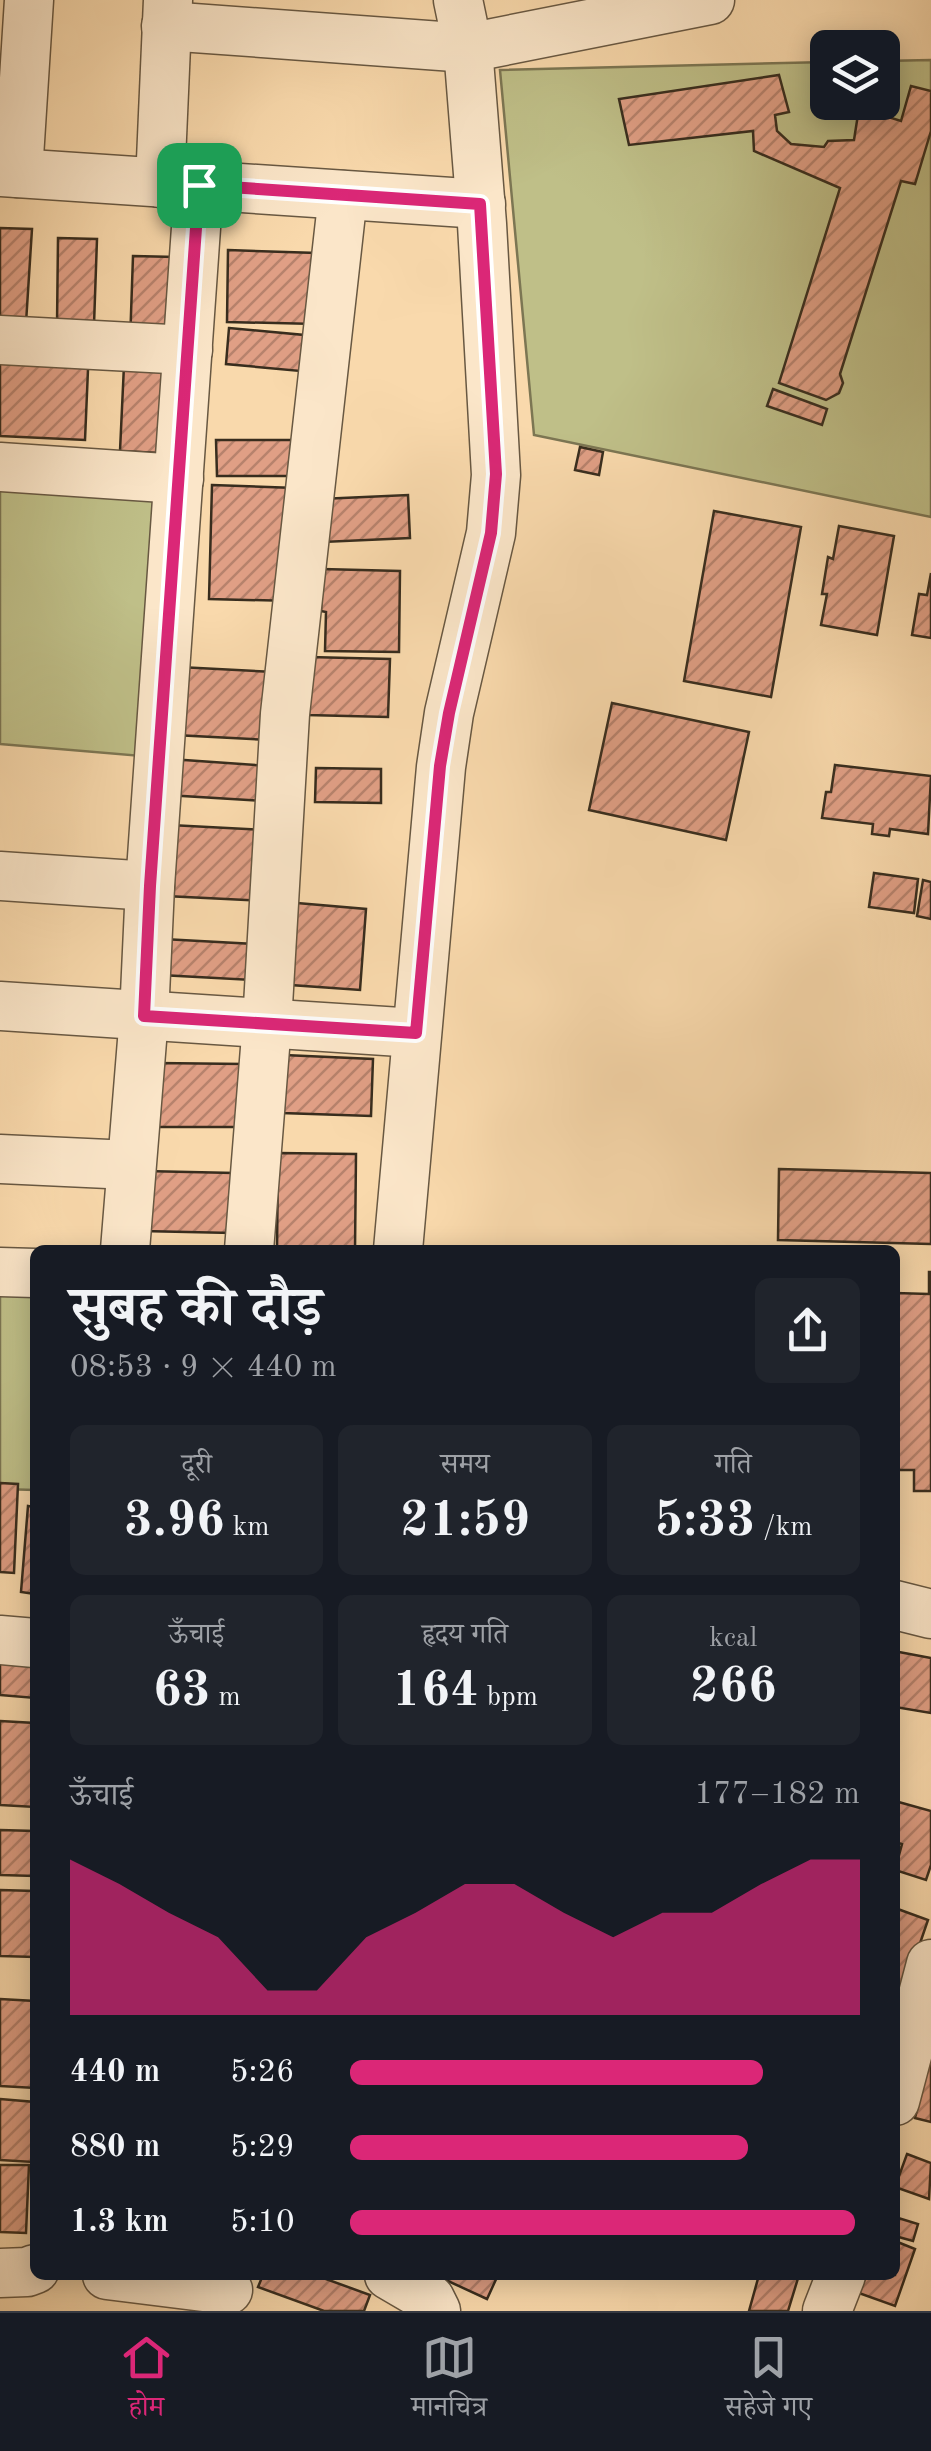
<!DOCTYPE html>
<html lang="hi">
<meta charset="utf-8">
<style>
body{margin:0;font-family:"Old Standard TT","Noto Serif Devanagari",serif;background:#20242c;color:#f1f3f6;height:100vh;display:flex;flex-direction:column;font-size:38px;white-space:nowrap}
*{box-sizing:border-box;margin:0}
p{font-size:32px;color:#9ea1a6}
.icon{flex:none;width:55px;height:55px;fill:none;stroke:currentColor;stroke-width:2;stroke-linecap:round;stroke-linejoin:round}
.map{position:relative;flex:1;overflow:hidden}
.drawer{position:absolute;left:30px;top:1245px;width:870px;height:1035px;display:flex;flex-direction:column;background:#171b24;border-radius:15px;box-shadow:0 5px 25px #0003}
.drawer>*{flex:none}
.fabs{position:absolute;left:810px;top:30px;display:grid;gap:20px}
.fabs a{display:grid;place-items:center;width:90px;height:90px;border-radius:15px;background:#171b24;box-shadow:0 5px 25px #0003;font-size:50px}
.pin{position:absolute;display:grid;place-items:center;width:85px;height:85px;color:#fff;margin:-42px;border-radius:20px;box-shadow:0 5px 15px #0006}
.round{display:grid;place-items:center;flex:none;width:105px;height:105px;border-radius:15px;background:#20242c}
.summary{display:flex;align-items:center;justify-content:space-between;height:170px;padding:0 40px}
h1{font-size:55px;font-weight:700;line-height:75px}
.figures{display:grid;grid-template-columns:repeat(3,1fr);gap:15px;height:170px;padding:10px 40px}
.figures div{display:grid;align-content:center;border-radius:15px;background:#20242c;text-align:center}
.figures b{font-size:50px;font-weight:700}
.figures small{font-size:28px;font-weight:400}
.figures p{font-size:28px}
.chart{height:280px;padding:20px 40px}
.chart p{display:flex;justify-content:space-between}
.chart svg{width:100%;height:180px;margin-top:10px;fill:#db2777;opacity:.7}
ul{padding:0 40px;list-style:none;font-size:32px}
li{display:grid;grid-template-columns:160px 120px 1fr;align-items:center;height:75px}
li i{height:25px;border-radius:12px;background:#db2777}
.tabs{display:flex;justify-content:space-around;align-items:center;height:140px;border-top:2px solid #363941;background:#171b24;font-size:28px;color:#9ea1a6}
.tabs a{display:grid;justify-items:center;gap:5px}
.tabs .selected{color:#db2777}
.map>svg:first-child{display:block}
</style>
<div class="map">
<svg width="931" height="2311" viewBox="0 0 931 2311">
<defs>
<pattern id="building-hatch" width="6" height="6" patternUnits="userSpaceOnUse" patternTransform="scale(2.5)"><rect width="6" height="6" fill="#e09f85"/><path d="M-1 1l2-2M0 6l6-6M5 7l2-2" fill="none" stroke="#b7826c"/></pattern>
</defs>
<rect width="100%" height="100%" fill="#f9d9ac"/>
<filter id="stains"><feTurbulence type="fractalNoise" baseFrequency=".002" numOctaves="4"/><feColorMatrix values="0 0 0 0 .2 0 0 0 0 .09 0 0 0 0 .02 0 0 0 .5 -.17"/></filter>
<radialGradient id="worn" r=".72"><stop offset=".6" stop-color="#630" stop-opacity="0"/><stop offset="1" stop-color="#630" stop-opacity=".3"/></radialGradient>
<g fill="#bfbf88" stroke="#7c7653" stroke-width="2.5">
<path d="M931,60V517L534,435L500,70L827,62L828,102H882L883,61Z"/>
<path d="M0,479L168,490L153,757L0,744Z"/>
<path d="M0,1275L35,1276V1490L0,1489Z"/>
</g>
<g fill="url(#building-hatch)" stroke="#382d1e" stroke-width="2.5">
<path d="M779,75L789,112L775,115L777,131L791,144L824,147L828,141L854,140L859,108L901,121L911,86L931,91V131L915,184L901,181L840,374L843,383L839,393L826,400L779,383L840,188L754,151L753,131L629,145L619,99Z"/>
<path d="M0,228L32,229L26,323L0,321Z"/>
<path d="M58,238L97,239L94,325H57Z"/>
<path d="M228,250L317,253L316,324L227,322Z"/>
<path d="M133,256L176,257L174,344L130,343Z"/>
<path d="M229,328L304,335L300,371L226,364Z"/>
<path d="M0,342L89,346L85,440L0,436Z"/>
<path d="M124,365L164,367L160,453L120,451Z"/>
<path d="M773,389L827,409L822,425L767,406Z"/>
<path d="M216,440H301V476H217Z"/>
<path d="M580,447L603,452L599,475L575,470Z"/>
<path d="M212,485L295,488L292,601L209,599Z"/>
<path d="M408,495L410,538L323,542L321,499Z"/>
<path d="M714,511L801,527L771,697L684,681Z"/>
<path d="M839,526L894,536L877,635L821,625L827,594H822L828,557L833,559Z"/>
<path d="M322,569L400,571L399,652L325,651L326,612L321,611Z"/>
<path d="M931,573V638L912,635L919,594L927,595Z"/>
<path d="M309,657L390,659L388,717L307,715Z"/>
<path d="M179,667L274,672L270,740L175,735Z"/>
<path d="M612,703L749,732L726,840L589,810Z"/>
<path d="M170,759L269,766L266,801L167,795Z"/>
<path d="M835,765L931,776L928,834L890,829L889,836L872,834L873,824L822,818L826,792H831Z"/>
<path d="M316,768L381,769V803L315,802Z"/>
<path d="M170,825L267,830L264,901L166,896Z"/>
<path d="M874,873L918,879L914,913L869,907Z"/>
<path d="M923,880L931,882V919L917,916Z"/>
<path d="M297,903L366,909L360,990L291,985Z"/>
<path d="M163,939L254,944L252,980L161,975Z"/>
<path d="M284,1055L373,1059L371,1116L282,1113Z"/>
<path d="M156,1063L244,1064L243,1127H156Z"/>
<path d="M278,1153L356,1154L355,1250H277Z"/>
<path d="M779,1169L931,1173V1244L778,1240Z"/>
<path d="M144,1171L234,1173L232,1233L142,1231Z"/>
<path d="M929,1272H931V1491H914V1470H895L896,1293L929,1294Z"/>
<path d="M0,1483L18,1484L14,1573L0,1572Z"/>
<path d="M28,1506L35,1507V1594L21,1592Z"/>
<path d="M0,1649L35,1652V1698L0,1695Z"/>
<path d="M899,1652L931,1658V1713L895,1707V1676Z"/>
<path d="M0,1721L35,1723V1807L0,1805Z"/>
<path d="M895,1801L931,1811V1865L926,1880L895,1870L902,1844L895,1842Z"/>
<path d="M0,1830L35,1831V1876L0,1875Z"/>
<path d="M0,1890L35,1891V1957L0,1956Z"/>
<path d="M895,1908L928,1920L905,1987L895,1983Z"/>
<path d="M0,1999L35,2001V2088L0,2086Z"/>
<path d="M931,2052V2122L915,2118Z"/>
<path d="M0,2099L35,2102L33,2162L0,2160Z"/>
<path d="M907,2154L931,2163L929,2199L895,2187Z"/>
<path d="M0,2165H29L26,2233L0,2232Z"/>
<path d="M895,2217L918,2224L913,2241L895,2236Z"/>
<path d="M895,2241L915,2249L895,2306L856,2292L862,2275H895Z"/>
<path d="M263,2275H315L370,2295L364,2311H324L258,2287Z"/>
<path d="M435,2275H498L487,2299Z"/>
<path d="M759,2275H799L788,2311H749Z"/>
</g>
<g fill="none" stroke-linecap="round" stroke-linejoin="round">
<g stroke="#685842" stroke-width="51">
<g id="minor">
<path d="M166,26L468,48L710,0"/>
<path d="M0,172L481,204"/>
<path d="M18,173L29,0"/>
<path d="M160,183L168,0"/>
<path d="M0,340L188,350"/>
<path d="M0,467L179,479"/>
<path d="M0,876L150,886"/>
<path d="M0,1006L416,1033"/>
<path d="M0,1159L130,1165"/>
<path d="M125,1250L144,1016L150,886L199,185"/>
<path d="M249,1250L267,1023L285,714L343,195"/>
<path d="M398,1250L441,767L449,713L491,533L496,475L482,224L468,48L458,0"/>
<path d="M0,1272L35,1273"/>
<path d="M895,1605L931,1614"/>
<path d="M0,1640L35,1643"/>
<path d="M895,2101L931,1964"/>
<path d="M0,2273L27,2272L35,2269"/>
<path d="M107,2275L228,2290"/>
<path d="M389,2275L430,2299L436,2311"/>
<path d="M827,2311L841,2275"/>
</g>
</g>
<use href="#minor" stroke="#fbe6c9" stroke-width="48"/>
</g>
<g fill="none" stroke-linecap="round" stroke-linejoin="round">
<g stroke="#fff" stroke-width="20">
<path id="route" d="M199,185L480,204L496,474L491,533L449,713L440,766L416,1033L144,1016L150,886Z"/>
</g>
<use href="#route" stroke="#db2777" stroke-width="12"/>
</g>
<rect width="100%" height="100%" filter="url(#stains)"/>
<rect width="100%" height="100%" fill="url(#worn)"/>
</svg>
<div class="fabs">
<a><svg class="icon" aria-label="layers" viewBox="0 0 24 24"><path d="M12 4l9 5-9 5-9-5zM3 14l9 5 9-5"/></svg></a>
</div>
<div class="pin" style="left:199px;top:185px;background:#1e9e55"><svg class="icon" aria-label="arrive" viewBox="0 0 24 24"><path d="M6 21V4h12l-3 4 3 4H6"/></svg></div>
<section class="drawer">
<div class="summary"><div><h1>सुबह की दौड़</h1><p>08:53 · 9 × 440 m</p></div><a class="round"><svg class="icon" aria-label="share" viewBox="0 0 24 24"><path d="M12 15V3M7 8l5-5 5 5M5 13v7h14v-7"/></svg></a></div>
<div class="figures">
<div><p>दूरी</p><b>3.96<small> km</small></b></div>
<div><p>समय</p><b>21:59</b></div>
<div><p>गति</p><b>5:33<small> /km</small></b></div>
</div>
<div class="figures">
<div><p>ऊँचाई</p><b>63<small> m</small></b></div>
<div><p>हृदय गति</p><b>164<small> bpm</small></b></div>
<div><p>kcal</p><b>266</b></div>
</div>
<div class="chart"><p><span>ऊँचाई</span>177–182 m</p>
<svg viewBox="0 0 160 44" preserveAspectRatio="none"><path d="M0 44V6L10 12L20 19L30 25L40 38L50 38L60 25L70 19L80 12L90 12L100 19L110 25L120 19L130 19L140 12L150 6L160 6V44z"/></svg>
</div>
<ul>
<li><b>440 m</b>5:26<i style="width:81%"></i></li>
<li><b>880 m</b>5:29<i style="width:78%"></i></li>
<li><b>1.3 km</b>5:10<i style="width:99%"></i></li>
</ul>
</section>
</div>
<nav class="tabs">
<a class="selected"><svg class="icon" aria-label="home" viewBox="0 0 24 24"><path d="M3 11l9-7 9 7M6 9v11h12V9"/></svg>होम</a>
<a><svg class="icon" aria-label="map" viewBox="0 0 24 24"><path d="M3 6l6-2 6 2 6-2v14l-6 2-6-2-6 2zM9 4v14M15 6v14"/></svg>मानचित्र</a>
<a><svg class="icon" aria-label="saved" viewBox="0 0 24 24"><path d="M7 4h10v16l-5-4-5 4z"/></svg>सहेजे गए</a>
</nav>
